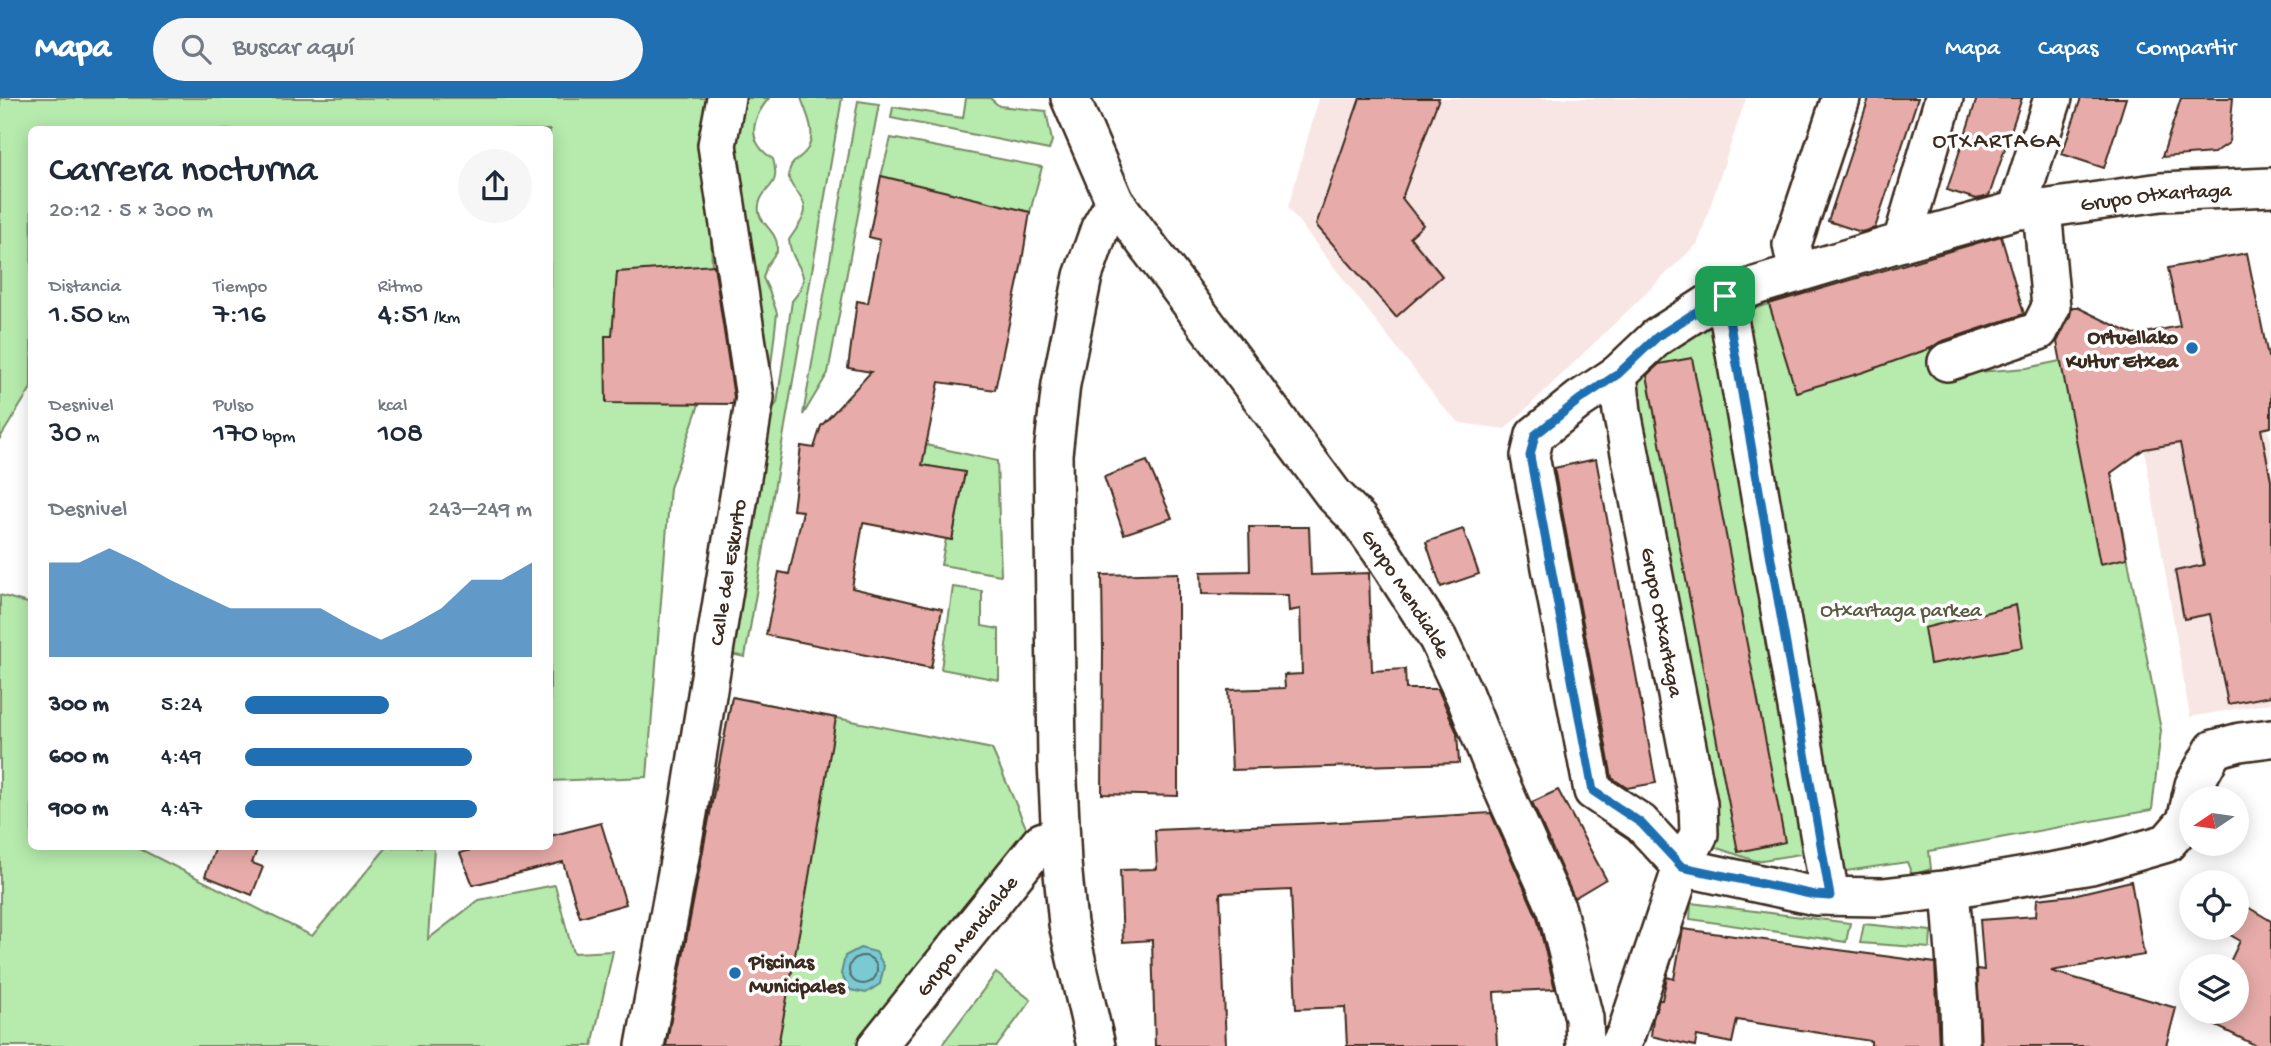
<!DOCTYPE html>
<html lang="es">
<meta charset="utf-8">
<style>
body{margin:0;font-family:"Gochi Hand",sans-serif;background:#f6f6f7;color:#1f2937;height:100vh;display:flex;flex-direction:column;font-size:26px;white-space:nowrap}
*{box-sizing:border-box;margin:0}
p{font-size:23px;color:#747a83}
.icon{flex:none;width:38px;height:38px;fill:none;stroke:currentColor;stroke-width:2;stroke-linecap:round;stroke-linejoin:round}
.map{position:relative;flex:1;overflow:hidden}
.panel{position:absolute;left:28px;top:28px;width:525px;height:724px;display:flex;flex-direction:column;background:#fff;border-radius:10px;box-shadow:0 4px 18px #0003}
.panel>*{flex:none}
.needle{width:46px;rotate:257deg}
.fabs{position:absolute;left:2179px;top:688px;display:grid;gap:14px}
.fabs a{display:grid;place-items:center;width:70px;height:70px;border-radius:50%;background:#fff;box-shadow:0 4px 18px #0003;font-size:35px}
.pin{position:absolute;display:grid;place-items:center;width:60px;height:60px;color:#fff;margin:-30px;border-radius:14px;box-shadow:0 4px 10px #0006}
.round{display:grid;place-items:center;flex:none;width:74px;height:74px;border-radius:37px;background:#f6f6f7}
.headline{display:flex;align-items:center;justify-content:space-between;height:119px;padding:0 21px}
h1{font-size:38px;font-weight:600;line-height:52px}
.figures{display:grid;grid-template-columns:repeat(3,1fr);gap:10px;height:119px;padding:7px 21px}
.figures div{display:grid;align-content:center}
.figures b{font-size:30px;font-weight:600}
.figures small{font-size:19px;font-weight:400}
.figures p{font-size:19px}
.chart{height:196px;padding:14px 21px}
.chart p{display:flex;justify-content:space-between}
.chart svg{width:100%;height:126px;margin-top:7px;fill:#1f6fb2;opacity:.7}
ul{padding:0 21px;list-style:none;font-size:23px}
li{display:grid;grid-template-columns:112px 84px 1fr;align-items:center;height:52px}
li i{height:18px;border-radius:9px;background:#1f6fb2}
header{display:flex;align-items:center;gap:42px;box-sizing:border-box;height:98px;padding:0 35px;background:#1f6fb2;color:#fff}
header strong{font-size:33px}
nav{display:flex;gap:38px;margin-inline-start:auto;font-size:24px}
.search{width:490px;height:63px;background:#f6f6f7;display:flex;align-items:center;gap:18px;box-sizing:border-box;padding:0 24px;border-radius:38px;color:#747a83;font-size:26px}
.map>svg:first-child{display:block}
</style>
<header>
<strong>Mapa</strong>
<div class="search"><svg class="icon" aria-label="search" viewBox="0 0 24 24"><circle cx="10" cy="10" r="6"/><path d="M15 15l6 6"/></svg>Buscar aquí</div>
<nav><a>Mapa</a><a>Capas</a><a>Compartir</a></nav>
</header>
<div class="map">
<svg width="2271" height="948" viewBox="0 0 2271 948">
<rect width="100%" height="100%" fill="#fff"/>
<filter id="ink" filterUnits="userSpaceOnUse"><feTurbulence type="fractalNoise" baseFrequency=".0143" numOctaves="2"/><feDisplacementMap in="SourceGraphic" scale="14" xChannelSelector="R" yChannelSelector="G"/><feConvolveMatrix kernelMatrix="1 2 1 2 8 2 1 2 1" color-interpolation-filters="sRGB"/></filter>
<g filter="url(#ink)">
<g fill="#f8e6e5">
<path d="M1319,0H1746L1698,145L1505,331L1460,325L1443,309L1288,110Z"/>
<path d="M2267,330L2271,341V605L2190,619L2144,351Z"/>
</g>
<g fill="#b6ebad" stroke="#788a66" stroke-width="2">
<path d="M0,0H712L707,16L715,260L670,390L647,679L550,683V32H32L31,290L0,340Z"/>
<path d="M743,0H769C750,23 747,44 773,61C782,92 762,87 759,107C756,123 772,129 776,142C777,143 777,151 777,153L767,167L763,180L770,195L777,215L768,293L731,48Z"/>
<path d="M801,0H842L745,559L731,556L767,317L777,305L792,203C818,173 791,171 789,142C800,124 814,114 797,94C793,89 789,85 789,79C787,62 804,61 809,48C816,33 806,14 801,0Z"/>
<path d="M966,0H990L999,8L1046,13L1052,43L1049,52L891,20L893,9L963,20Z"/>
<path d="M858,3L879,6L828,275L803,317Z"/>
<path d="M891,40L1042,69L1030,114L881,78Z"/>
<path d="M1769,206L1797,294L1934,249L1942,277L2027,270L2088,257L2161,632L2152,712L1929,753L1931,771L1912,777L1907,764L1826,776L1800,756L1756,763L1708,747L1625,294L1653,253L1703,227Z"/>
<path d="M926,347L997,363L1001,477L941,467L946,441L952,442L965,374L853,356L924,355Z"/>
<path d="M953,489L982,493V528L999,531V582L941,571Z"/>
<path d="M0,497L31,506L32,749H136L312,838L387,749H434L428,841L479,802L555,787L573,855L613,853L592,948H0Z"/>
<path d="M732,599L992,651L1031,741L863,948H664Z"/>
<path d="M1691,805L1850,825L1846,844L1690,821Z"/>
<path d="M1864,826L1931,833L1930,850L1860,845Z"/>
<path d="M996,875L1031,902L997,948H941Z"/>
</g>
<path fill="#79cad3" stroke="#608a8b" stroke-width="2" d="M860,850L876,854L884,868L880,886L866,895L850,892L841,876L845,858Z"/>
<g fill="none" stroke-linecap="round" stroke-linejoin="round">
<circle stroke="#546a66" stroke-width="2" cx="863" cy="872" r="14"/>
</g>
<g fill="#e7aca9" stroke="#3b2a1e" stroke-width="2">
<path d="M1360,0H1439L1402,100L1423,127L1410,139L1442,178L1396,219L1316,127Z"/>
<path d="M1869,0H1918L1875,130L1861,134L1828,123Z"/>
<path d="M1977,0H2022L1989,98L1976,101L1947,92Z"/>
<path d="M2081,0H2126L2104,70L2062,56Z"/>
<path d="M2181,0H2233L2229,45L2214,55L2162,59Z"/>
<path d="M881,78L1030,114L1021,169L995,292L939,284L922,367L965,374L952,442L863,425L852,490L942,511L931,570L766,537L779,474L789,476L803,413L793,412L801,348L814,350L821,328L871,274L848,270L857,203L868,205L880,142L869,139Z"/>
<path d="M2001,138L2024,216L1940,244L1931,250L1864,274L1796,294L1769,206Z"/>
<path d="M2247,155L2268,259H2271V329L2261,331L2271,382V598L2228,606L2210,516L2184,521L2175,473L2204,467L2180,345L2144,351L2111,375L2127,460L2100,466L2057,244L2070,218L2072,209H2077L2134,237L2180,228L2168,170Z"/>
<path d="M714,167L734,299L733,306L606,305L605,238H612L617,174Z"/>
<path d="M1692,260L1785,744L1738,754L1647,277L1659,266Z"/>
<path d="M1596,361L1656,685L1627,690L1612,680L1554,370Z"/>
<path d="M1147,363L1172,420L1124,436L1104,379Z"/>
<path d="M1249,429H1309L1311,477L1369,475L1372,573L1405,571L1406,591H1438L1457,635L1459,665L1232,672L1228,592L1285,590L1284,577L1302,576L1300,511L1289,513L1288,497L1202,496L1201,474L1250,473Z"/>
<path d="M1463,431L1479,476L1441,489L1426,444Z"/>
<path d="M1178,475V698L1102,696L1103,551L1102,477Z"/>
<path d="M2016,507L2023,549L1930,566L1924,530Z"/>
<path d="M732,599L836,620L803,814L778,948H666Z"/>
<path d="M1558,692L1606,781L1574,800L1532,704Z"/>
<path d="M1491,715L1537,819L1555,891L1494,894L1497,948H1347L1345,909L1296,911L1291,792L1220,795L1226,948H1155L1152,842L1123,844L1120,772L1157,771L1155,732L1323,725Z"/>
<path d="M601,725L626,806L580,819L563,764L473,787L460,755L482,749H550V738Z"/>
<path d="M216,749H258L252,765L263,769L252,797L205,778Z"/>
<path d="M2131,783L2144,857L2051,873L2176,910L2166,948H1981L1977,871L1984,872L1980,822L2036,818L2037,801L2073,797Z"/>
<path d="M2236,802L2271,823V948H2257L2202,921L2205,914H2236V868H2228L2240,843L2219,830H2236Z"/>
<path d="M1683,831L1935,865L1939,948H1871V943L1737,922L1732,945L1697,938L1695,948L1651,938L1653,921L1659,902H1662L1667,879L1674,881Z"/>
</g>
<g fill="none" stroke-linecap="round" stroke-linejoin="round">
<g stroke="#3b2a1e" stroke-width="42">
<g id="street">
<path id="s1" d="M1070,0L1115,104L1334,397L1358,421L1381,453L1438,541L1464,596L1494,671L1557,812L1584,920L1585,948"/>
<path d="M2017,112L2053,0"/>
<path d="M1902,144L1944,0"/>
<path d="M1798,175L1792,147L1841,0"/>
<path d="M1725,198L1830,798"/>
<path d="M1947,264L2039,233L2051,209L2042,111"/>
<path d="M1618,276L1579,302L1535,337L1530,358L1593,693L1641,725L1682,769L1815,798L1883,799L1950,791L2091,767L2167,745L2186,723L2191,701"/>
<path d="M2191,700L2194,687L2214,651L2240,644L2271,640"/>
<path d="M1950,791L1959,907L1960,948"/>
<path id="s2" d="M645,948L688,715L755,299L717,47L726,0"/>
<path id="s3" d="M877,948L1041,744L1060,737"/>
<path d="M1096,948L1068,826L1062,765L1057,663L1053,356L1061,286L1083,178L1100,130L1115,104"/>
<path id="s4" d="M1619,948L1626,936L1682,769L1699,736L1698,705L1622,314L1618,276L1657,239L1707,207L1758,187L1902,144L2017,112L2042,111L2161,94L2271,89"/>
</g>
</g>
<use href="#street" stroke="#fff" stroke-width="37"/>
</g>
</g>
<g fill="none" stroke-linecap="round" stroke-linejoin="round" filter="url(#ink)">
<g stroke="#fff" stroke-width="14">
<path id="route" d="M1725,198L1830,798L1815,797L1682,769L1641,725L1593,693L1530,358L1535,337L1579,302L1618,276L1657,239L1707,207Z"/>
</g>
<use href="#route" stroke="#1f6fb2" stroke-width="9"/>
</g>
<g fill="#1f6fb2" stroke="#fff" stroke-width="2.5">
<circle cx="2192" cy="250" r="7"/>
<circle cx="735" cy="875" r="7"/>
</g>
<g text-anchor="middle" stroke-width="7" stroke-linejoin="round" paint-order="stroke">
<g font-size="21" fill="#3b2a1e" stroke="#fff">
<text dy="7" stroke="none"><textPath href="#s4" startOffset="1272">Grupo Otxartaga</textPath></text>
<text dy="7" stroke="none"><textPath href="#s2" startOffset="481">Calle del Eskurto</textPath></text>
<text dy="7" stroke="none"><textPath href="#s1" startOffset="602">Grupo Mendialde</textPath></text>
<text transform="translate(1663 524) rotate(79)" y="7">Grupo Otxartaga</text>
<text dy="7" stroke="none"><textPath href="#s3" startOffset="142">Grupo Mendialde</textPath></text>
</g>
<g font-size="21" font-weight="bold" fill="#3b2a1e" stroke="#fff" text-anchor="end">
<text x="2178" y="245">Ortuellako<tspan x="2178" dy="24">Kultur Etxea</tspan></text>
<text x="749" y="870" text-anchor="start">Piscinas<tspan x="749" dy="24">Municipales</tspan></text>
</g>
<g font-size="21" fill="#5a5a42" stroke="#fff">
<text x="1901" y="518">Otxartaga parkea</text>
</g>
<g font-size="23" letter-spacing="2" fill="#3b2a1e" stroke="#fff">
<text x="1997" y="49">OTXARTAGA</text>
</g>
</g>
</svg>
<div class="fabs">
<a><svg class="needle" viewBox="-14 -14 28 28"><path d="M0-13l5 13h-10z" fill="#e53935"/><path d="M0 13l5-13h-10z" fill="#747a83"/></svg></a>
<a><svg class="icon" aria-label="locate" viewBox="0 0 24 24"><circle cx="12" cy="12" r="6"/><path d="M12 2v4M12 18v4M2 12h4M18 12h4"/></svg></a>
<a><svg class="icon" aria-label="layers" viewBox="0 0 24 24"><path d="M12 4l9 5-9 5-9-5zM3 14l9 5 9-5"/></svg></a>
</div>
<div class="pin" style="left:1725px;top:198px;background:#1e9e55"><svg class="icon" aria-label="arrive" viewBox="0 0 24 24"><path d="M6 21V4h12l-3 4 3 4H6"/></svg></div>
<section class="panel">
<div class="headline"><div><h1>Carrera nocturna</h1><p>20:12 · 5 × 300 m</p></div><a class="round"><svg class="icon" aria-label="share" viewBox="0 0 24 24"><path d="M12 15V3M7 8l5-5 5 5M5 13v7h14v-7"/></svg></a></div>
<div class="figures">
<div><p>Distancia</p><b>1.50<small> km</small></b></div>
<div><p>Tiempo</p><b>7:16</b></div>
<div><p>Ritmo</p><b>4:51<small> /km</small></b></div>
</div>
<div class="figures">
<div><p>Desnivel</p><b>30<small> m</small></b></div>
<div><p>Pulso</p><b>170<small> bpm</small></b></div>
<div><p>kcal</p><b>108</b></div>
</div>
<div class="chart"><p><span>Desnivel</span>243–249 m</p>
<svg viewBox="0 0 160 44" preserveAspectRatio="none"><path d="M0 44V11L10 11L20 6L30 11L40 17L50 22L60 27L70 27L80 27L90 27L100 33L110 38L120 33L130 27L140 17L150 17L160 11V44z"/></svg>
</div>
<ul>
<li><b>300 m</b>5:24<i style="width:50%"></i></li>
<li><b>600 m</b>4:49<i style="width:79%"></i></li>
<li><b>900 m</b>4:47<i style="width:81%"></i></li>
</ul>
</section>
</div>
